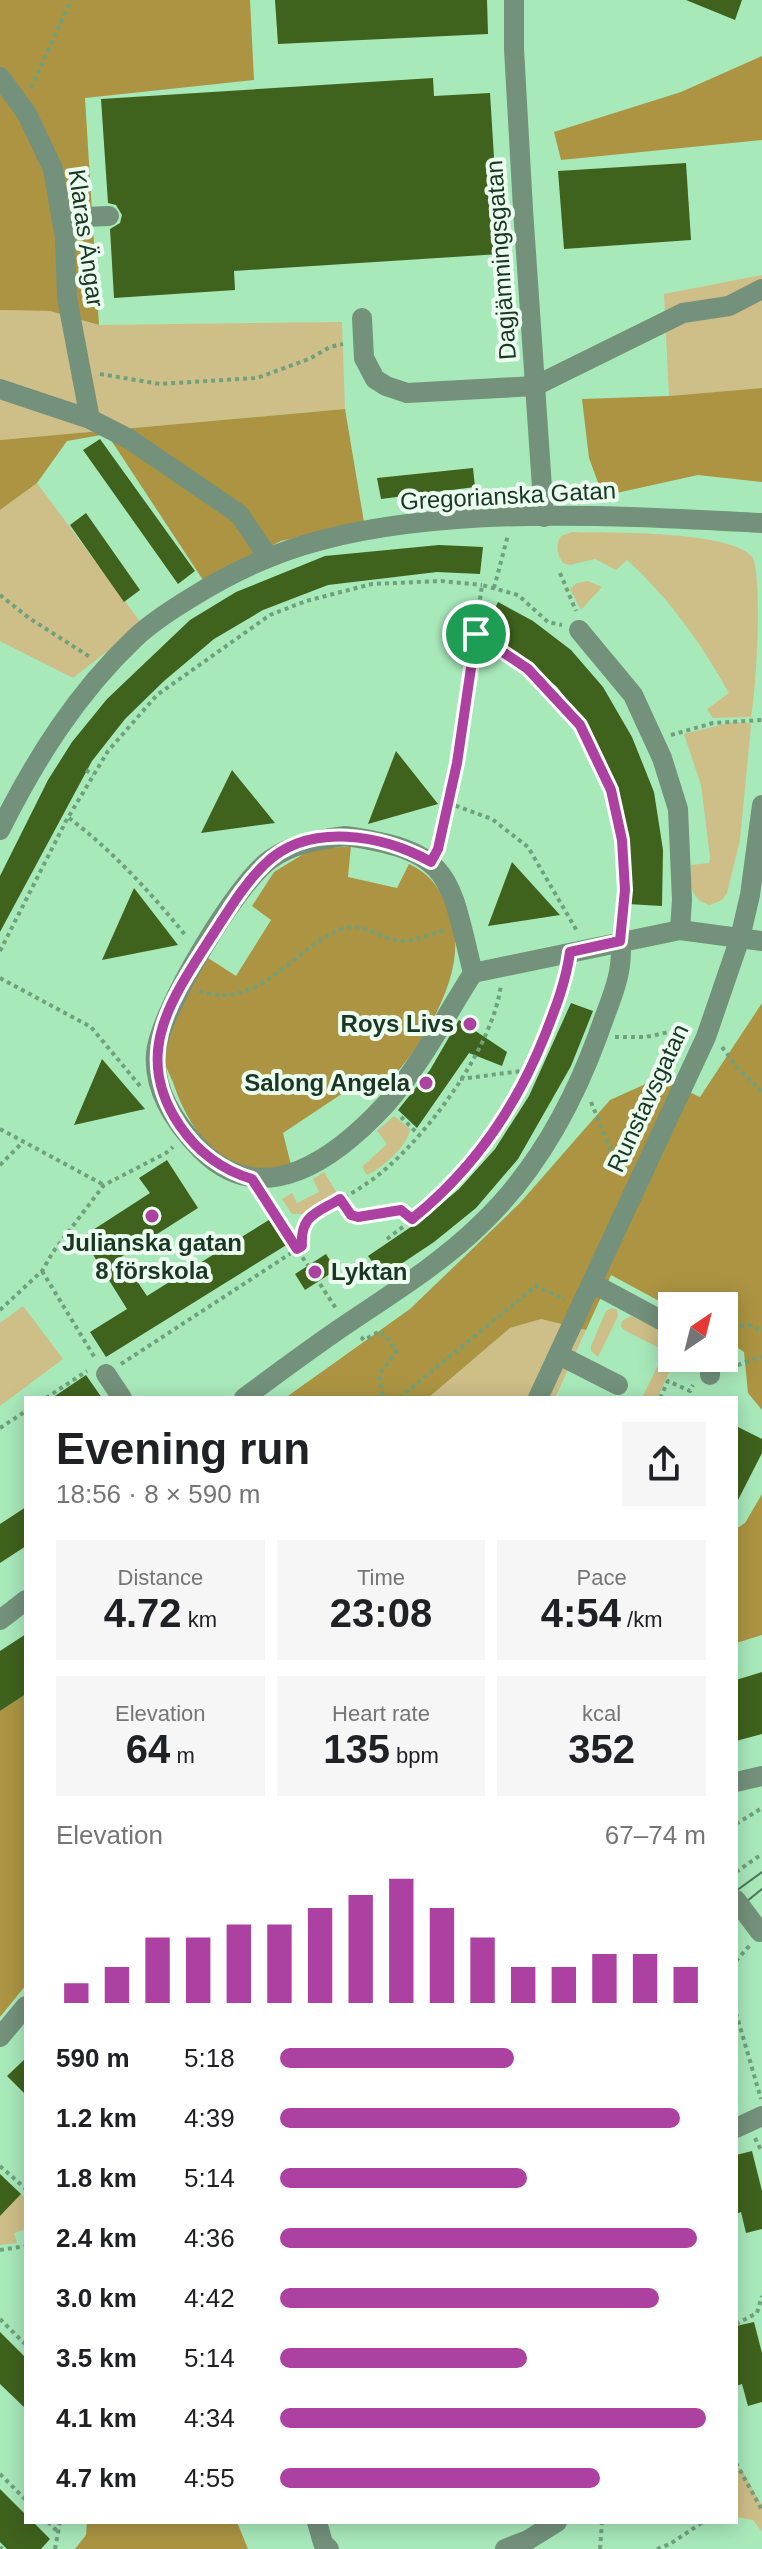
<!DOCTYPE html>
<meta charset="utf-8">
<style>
body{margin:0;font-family:Arial,sans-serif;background:#f6f6f6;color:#202124;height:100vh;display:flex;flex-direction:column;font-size:30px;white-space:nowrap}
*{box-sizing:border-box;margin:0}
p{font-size:26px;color:#757577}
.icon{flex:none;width:44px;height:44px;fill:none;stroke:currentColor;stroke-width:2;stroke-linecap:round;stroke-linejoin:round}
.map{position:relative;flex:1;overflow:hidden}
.details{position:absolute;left:24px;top:1396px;width:714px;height:1128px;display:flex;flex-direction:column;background:#fff;border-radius:0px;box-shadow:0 4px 20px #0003}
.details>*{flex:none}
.needle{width:52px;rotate:35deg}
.tools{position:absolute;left:658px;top:1292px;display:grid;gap:16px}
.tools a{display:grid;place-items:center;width:80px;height:80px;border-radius:0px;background:#fff;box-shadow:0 4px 20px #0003;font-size:40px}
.pin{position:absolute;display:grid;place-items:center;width:68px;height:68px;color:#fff;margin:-34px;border:4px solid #fff;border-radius:50%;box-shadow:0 2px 8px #0007}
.round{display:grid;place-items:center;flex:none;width:84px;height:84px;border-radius:0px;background:#f6f6f6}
.summary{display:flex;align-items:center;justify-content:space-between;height:136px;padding:0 32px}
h1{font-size:44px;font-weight:800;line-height:60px}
.stats{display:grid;grid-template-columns:repeat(3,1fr);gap:12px;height:136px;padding:8px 32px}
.stats div{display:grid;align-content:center;border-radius:0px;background:#f6f6f6;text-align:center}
.stats b{font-size:40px;font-weight:800}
.stats small{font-size:22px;font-weight:400}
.stats p{font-size:22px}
.chart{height:224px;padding:16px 32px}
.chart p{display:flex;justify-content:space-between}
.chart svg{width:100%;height:144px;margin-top:8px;stroke:#ad41a1;stroke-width:6}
ul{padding:0 32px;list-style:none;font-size:26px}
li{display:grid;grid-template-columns:128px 96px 1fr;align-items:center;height:60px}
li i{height:20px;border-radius:10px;background:#ad41a1}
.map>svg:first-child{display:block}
</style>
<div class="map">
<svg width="762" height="2549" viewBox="0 0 762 2549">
<rect width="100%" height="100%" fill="#a8e9ba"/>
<g fill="#cebe88">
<path d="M762,275V388L669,396L664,294Z"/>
<path d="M0,310L50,311L99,325L342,322L345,409L0,440Z"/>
<path d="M37,483L142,624L73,678L0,641V510Z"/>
<path d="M572,532C608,533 733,530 753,558C762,579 757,688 751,717L713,718L707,709L729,693C701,643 670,599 627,560L616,570L595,559L570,565L563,563C557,555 555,544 561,536Z"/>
<path d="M588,581L602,587L581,610L570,589L577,583Z"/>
<path d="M732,722L750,723L751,726L740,840L727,893L722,900L710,905C689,899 690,883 691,865L709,863L710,857L701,785L684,734Z"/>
<path d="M394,1116L410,1129C408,1146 382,1168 367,1175L362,1167L387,1144L377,1131Z"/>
<path d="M324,1172L338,1195L303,1214H292L282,1199L292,1193L297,1203L319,1192L313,1179Z"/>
<path d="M23,1306L63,1359L0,1406V1323Z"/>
<path d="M612,1308L617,1310L618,1316L598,1357L591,1351V1346L606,1311Z"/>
<path d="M631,1316L672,1336V1358H676L657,1398H642L665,1351L624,1330L621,1326L622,1321Z"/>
<path d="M541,1319L586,1330L555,1398H428L510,1328Z"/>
<path d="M21,2194L26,2199V2229L14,2233L17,2243L0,2245V2216Z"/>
<path d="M736,2467L741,2469L762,2505V2532L753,2520L736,2517Z"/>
</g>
<g fill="#ac9442">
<path d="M0,0H250L254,80L85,98L99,325L50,311L0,310Z"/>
<path d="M762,56V140L561,160L554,132L681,92Z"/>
<path d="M762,388V482L698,475L603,496L589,458L582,399L669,396Z"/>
<path d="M345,409L364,522L281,541L203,580L107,434L67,441L37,483L0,510V440Z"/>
<path d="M351,846L348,877L397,888L409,864C432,875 442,890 449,915C451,922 455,931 455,939C459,989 415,1057 380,1091L367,1077L283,1133L291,1165C274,1168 259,1170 242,1166C210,1160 183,1114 174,1085C170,1074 162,1061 162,1050C164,1017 191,986 208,958L236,976L271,920L252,906L274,872L310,850Z"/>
<path d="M762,1003V1410L748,1393L744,1352L724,1339V1306L672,1308L611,1275L586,1330L541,1319L510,1328L428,1398H285L410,1309L520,1203L610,1100L659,1078L700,1097Z"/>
<path d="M762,1494V1635L736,1643V1529L745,1523Z"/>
<path d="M26,1694V1985L0,2017V1711Z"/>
<path d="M87,2522H237L248,2549H75L86,2535Z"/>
</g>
<g fill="#3f621d">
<path d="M275,0H487L488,34L278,44Z"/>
<path d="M686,0H742L735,20Z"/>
<path d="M433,78L434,96L490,93L500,254L234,271L235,290L114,298L110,229L120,223L122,215L116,205L108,203L101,99Z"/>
<path d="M686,163L691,240L564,249L558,171Z"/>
<path d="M100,439L195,571L178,584L83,450Z"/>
<path d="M473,468L475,487L381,499L377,478Z"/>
<path d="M86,513L140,590L124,602L70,525Z"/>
<path d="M439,545L483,547L480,574L437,572L328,585L263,610L214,639L164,681L125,719L92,761L0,932V876L48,780L72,742L107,699L190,620L236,592L325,556Z"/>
<path d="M498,602L533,621L571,650L603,687L632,737L654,792L663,850L662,906L627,904L629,878L626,845L618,800L606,761L584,722L557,687L518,653L483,633Z"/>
<path d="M396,751L438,804L368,824Z"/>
<path d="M232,770L275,823L201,833Z"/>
<path d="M512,862L560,915L488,926Z"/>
<path d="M134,888L178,945L102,960Z"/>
<path d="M571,1003L593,1011L571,1066L518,1159L476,1208L434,1242L383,1276L368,1256L427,1216L459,1189L495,1149L529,1096Z"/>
<path d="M459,1020L507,1052L502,1066L469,1053L417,1128L398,1110L430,1070Z"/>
<path d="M102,1059L145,1109L74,1125Z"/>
<path d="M167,1160L198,1208L121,1257L147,1296L272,1218L288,1244L106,1357L90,1332L127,1309L82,1237L150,1193L139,1178Z"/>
<path d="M326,1254L336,1270L305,1290L295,1274Z"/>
<path d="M86,1375L102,1398H52Z"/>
<path d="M736,1426L762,1439V1453L736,1504Z"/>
<path d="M26,1507V1546L0,1563V1524Z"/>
<path d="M26,1634V1694L0,1711V1651Z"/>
<path d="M762,1672V1734L736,1741V1680Z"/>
<path d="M26,2058V2095L7,2076Z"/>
<path d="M752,2151L762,2191V2229L746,2233L741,2212L736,2214V2155Z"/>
<path d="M0,2174L21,2194L0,2216Z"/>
<path d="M754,2322L762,2353V2402L748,2406L742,2384L736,2386V2326Z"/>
<path d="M0,2332L26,2358V2409L0,2384Z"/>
<path d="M0,2489L26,2515V2522H33L50,2539L41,2549H7L0,2542Z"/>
</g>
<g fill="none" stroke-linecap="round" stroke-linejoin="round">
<g stroke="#6fa17d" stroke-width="4" stroke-dasharray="4 4" stroke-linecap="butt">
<path d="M31,88L71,0"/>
<path d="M100,374L160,384L257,378L309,359L330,347L343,344"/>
<path d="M560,573L576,611"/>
<path d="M494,588L508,535"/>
<path d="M0,595L29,618L90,657"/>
<path d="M477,635C494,646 513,656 528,669C605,736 631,823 622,922"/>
<path d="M671,735L713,723L762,720"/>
<path d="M86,770L93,775"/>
<path d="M448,803L492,819L528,847L577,931"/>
<path d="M69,818C113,851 151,893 186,936"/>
<path d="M439,844L457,763L482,585L518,595L548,622L562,625"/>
<path d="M0,951L66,821L108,751L157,695L270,615L306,601L372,584L441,581L482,585"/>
<path d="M0,978L91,1027L140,1086"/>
<path d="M199,991C257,1012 292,950 339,930C365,919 382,942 403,941C417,940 432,934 445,930"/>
<path d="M615,1037H646L683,1029L689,1031"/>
<path d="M722,1047L739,1070L762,1091"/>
<path d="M460,1079L529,1070"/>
<path d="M591,1102L621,1175"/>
<path d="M401,1117L419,1135"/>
<path d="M0,1129L104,1185"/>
<path d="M0,1165L23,1142"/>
<path d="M263,1197L337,1310"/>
<path d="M340,1199L351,1215L358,1217L401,1210L412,1219"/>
<path d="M387,1239C405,1225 424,1212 440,1197C504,1136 540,1057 567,974"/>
<path d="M42,1271L95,1358"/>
<path d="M0,1310L42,1271L53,1252L104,1185L166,1153L173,1147"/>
<path d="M724,1327L749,1325L762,1331"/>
<path d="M361,1337L364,1340L380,1331L397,1350L379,1375L383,1398"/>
<path d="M121,1364L302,1246L301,1229L306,1220C334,1203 365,1188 389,1166C434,1126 494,1044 501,984"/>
<path d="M730,1368L762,1356"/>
<path d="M46,1398L87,1371"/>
<path d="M399,1398L536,1286L565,1300"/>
<path d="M660,1398L668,1381L690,1391L693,1385"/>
<path d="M0,1428L26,1411"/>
<path d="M736,1824L762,1808"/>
<path d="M736,1872L762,1854"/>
<path d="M736,1961L750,1945"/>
<path d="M736,2013L761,2099"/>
<path d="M755,2138L762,2152"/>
<path d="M0,2166L26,2189"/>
<path d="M0,2250L26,2246"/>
<path d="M0,2319L26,2345"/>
<path d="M736,2324L757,2313L762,2296"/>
<path d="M736,2463L762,2510"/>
<path d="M0,2474L26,2500"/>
<path d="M48,2522L58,2532"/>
<path d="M0,2547L2,2549"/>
<path d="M55,2549L60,2522"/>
<path d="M600,2549L602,2522"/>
<path d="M657,2549L670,2544L703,2522"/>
</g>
<g stroke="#73917b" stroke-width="20">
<path d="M514,0V49L523,209L544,517"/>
<path d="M0,77L27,114L53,169L65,238L67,298L90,419"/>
<path d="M62,218L109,216"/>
<path d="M362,318L364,358L375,379L386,386L407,393L535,386L683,313L729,306L762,289"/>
<path d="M0,389L90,419L129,439L239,514L268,557"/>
<path d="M579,630L633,695L662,758L678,809L682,900L680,930"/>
<path d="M0,830C36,758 77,693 135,638C151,623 171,610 189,599C230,573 275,552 322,540C456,505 624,516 762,523"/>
<path d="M345,836C454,851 449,877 473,973C445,1017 420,1066 386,1104C337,1157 264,1213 201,1150C177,1125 153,1091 156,1054C158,1014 238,880 271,859C294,843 318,840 345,836Z"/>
<path d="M473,973L680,930L762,941"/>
<path d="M592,1283L672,1326"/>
<path d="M559,1355L618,1385"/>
<path d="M106,1374L122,1398"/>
<path d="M710,1375V1358"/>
<path d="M244,1398C275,1375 306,1352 338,1330C386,1297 438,1266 480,1225C536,1172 572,1106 598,1035C608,1005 625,973 620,941"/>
<path d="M538,1398L706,1037L740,938L750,895L762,805"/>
<path d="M0,1620L26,1600"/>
<path d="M736,1782L762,1776"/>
<path d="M0,2037L26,2006"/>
<path d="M736,2128L762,2116"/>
<path d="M317,2522L323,2543L329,2549"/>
<path d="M505,2549L528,2540L557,2522"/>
</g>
<g stroke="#4c7357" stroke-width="2">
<path d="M736,1891L762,1872"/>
<path d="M736,1910L762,1889"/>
</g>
<path stroke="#73917b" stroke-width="20" d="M736,1900L760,1932"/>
</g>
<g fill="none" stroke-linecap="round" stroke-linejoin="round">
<g stroke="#fff" stroke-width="16">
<path id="route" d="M476,634L528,669L580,725L611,790L622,840L625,890L620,941L570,952C566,981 556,1007 545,1035C516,1108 474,1169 412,1219L401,1210L358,1217L351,1215L340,1199C317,1213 300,1215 302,1246L297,1249L252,1179C222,1170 198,1152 180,1126C133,1057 168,1004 208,942C226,915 242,886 265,864C309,821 384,835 431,862L438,849L457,763Z"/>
</g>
<use href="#route" stroke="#ad41a1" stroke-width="10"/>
</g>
<g fill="#ad41a1" stroke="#ebfeef" stroke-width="3">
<circle cx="470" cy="1024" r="8"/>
<circle cx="426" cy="1083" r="8"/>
<circle cx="152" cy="1216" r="8"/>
<circle cx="315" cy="1272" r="8"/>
</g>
<g text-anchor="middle" stroke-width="8" stroke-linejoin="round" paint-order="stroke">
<g font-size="24" fill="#1c3624" stroke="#ebfeef">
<text transform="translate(86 238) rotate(82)" y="8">Klaras Ängar</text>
<text transform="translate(501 260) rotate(-94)" y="8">Dagjämningsgatan</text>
<text transform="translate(508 496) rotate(-3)" y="8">Gregorianska Gatan</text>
<text transform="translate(648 1098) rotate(-65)" y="8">Runstavsgatan</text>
</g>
<g font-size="24" font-weight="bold" fill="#1c3624" stroke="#ebfeef" text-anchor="end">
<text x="454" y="1032">Roys Livs</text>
<text x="410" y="1091">Salong Angela</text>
<text x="152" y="1251" text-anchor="middle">Julianska gatan<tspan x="152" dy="28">8 förskola</tspan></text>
<text x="331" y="1280" text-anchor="start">Lyktan</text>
</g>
</g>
</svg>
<div class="tools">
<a><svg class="needle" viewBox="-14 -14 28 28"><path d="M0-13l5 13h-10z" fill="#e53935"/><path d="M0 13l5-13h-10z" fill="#757577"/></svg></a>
</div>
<div class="pin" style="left:476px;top:634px;background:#1e9e55"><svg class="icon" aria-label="arrive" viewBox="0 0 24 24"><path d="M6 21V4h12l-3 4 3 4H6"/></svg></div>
<section class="details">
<div class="summary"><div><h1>Evening run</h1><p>18:56 · 8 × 590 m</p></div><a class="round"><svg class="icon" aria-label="share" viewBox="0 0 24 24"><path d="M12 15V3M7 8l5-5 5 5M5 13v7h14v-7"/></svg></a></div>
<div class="stats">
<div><p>Distance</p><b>4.72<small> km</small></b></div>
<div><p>Time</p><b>23:08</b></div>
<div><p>Pace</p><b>4:54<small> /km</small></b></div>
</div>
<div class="stats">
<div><p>Elevation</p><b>64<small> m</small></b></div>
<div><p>Heart rate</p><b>135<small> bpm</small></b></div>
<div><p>kcal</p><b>352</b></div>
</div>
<div class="chart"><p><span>Elevation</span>67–74 m</p>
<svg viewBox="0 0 160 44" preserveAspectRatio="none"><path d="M5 44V38M15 44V33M25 44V24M35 44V24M45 44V20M55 44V20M65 44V15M75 44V11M85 44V6M95 44V15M105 44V24M115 44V33M125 44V33M135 44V29M145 44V29M155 44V33"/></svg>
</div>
<ul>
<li><b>590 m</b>5:18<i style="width:55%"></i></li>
<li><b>1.2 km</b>4:39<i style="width:94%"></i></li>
<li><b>1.8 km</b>5:14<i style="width:58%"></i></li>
<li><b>2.4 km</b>4:36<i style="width:98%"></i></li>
<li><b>3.0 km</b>4:42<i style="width:89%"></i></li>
<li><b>3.5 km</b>5:14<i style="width:58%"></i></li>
<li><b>4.1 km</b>4:34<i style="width:100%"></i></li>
<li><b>4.7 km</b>4:55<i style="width:75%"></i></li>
</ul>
</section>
</div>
